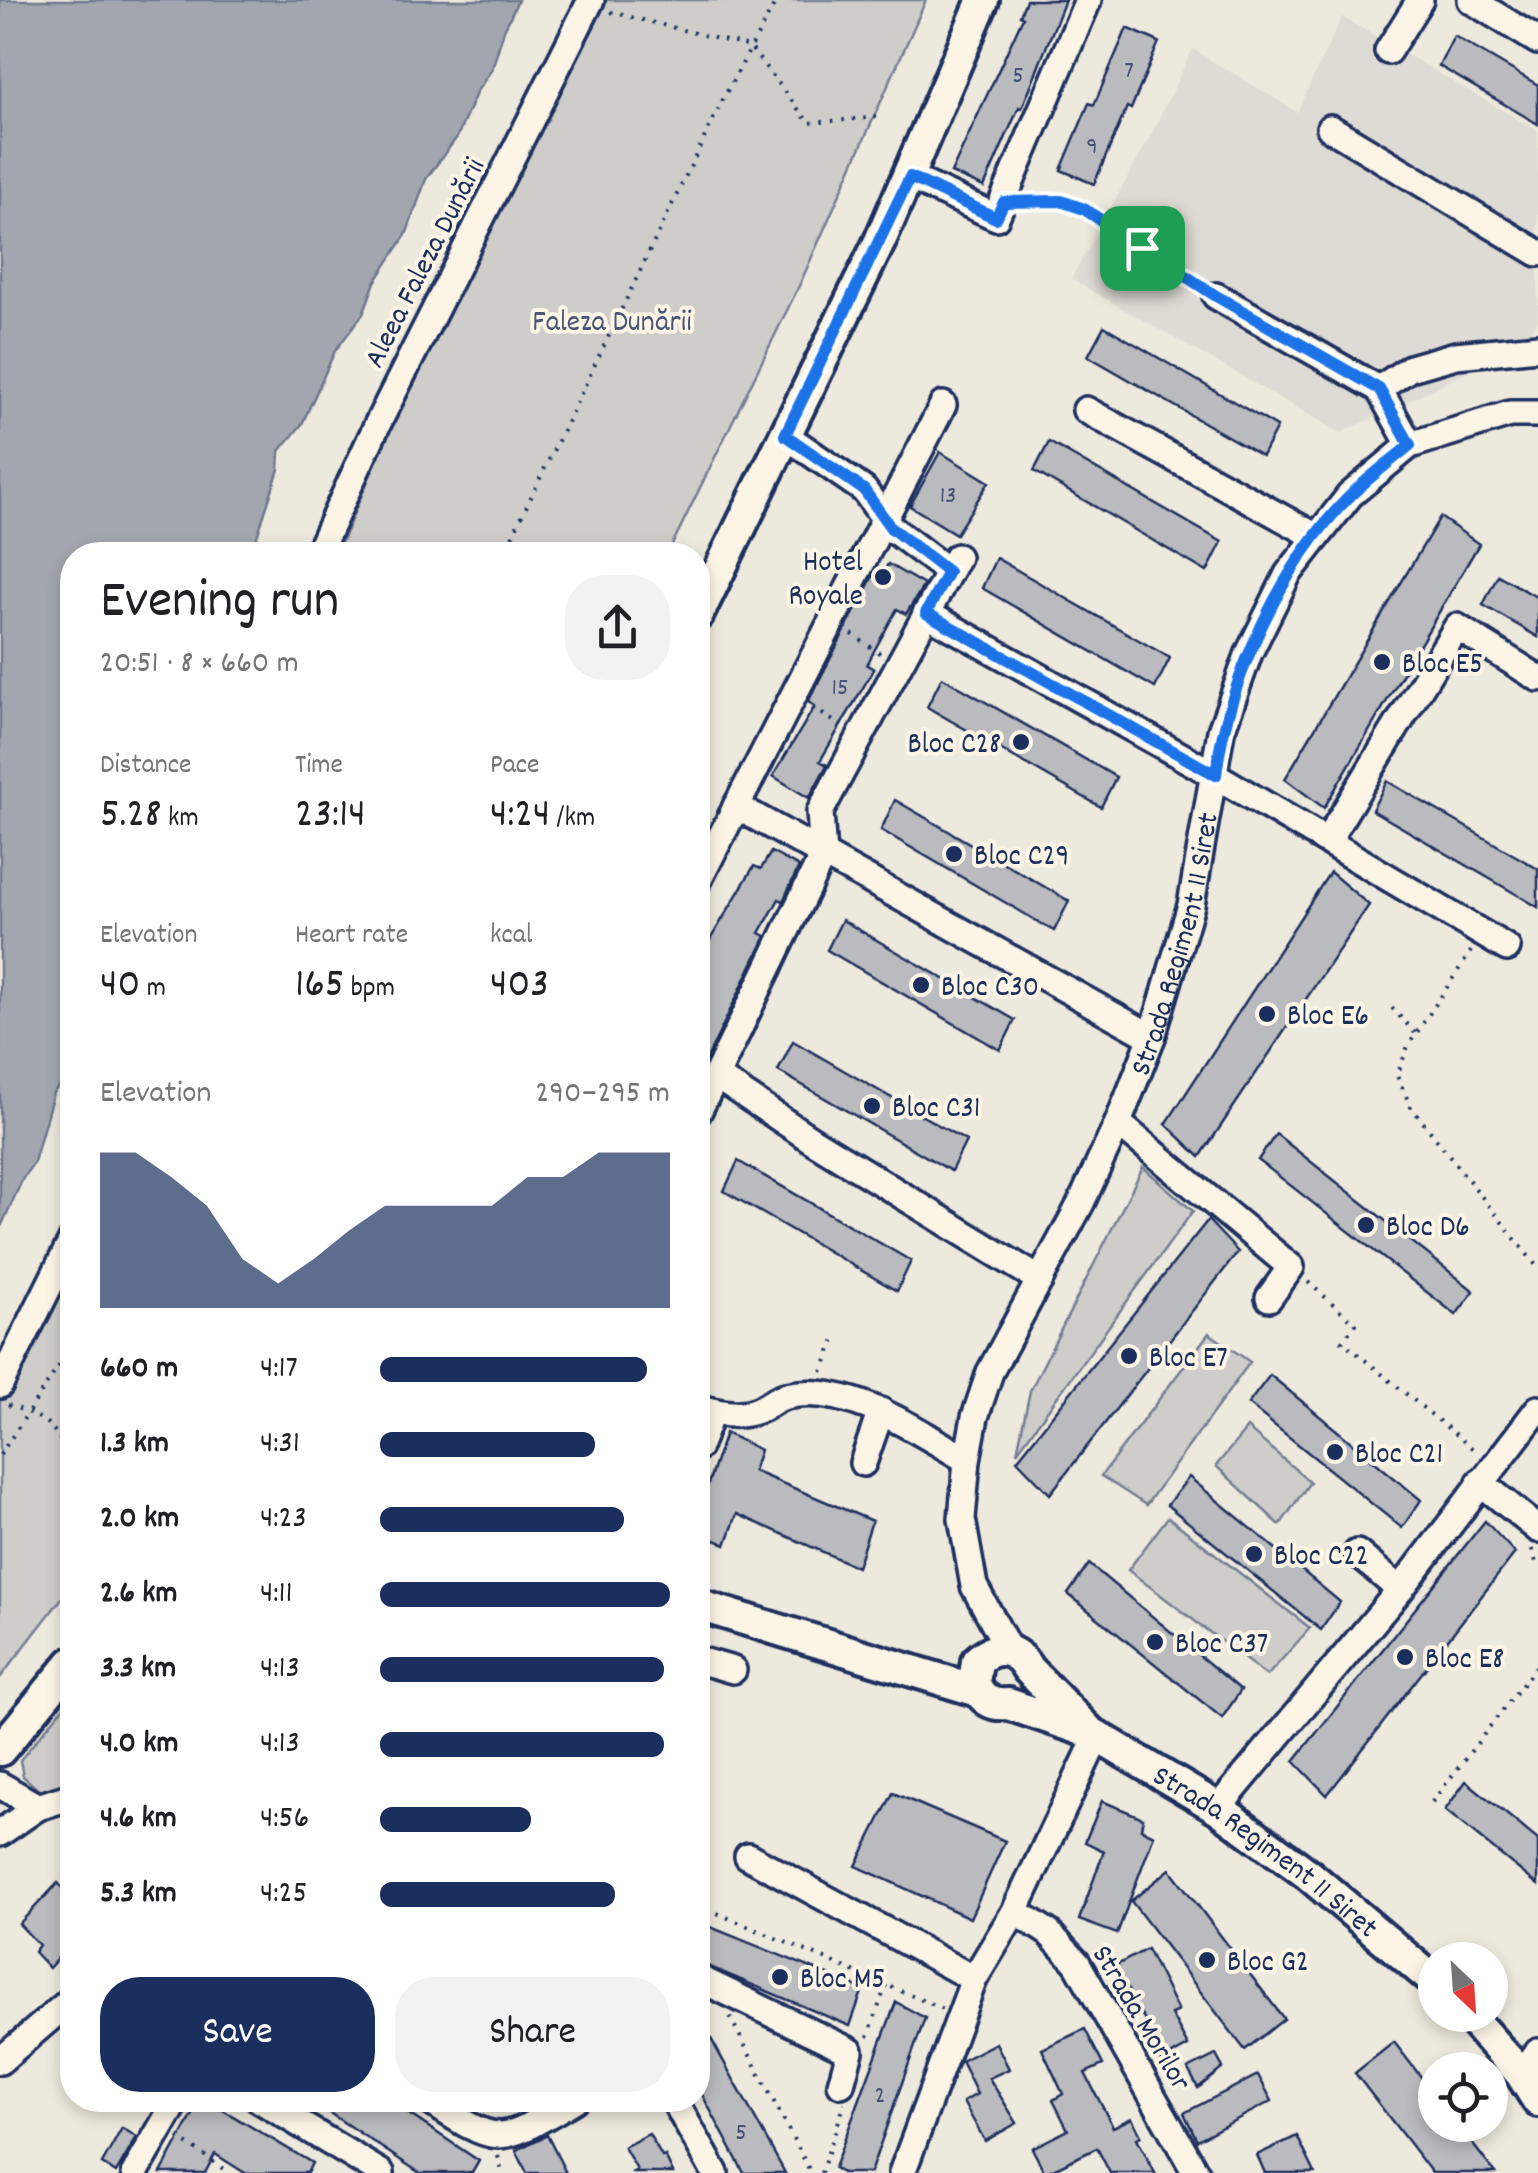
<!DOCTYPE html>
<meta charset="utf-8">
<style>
body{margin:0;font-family:Dekko,sans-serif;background:#f2f2f2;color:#202124;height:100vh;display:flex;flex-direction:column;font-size:38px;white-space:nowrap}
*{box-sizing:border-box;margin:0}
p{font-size:32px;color:#757577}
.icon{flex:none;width:55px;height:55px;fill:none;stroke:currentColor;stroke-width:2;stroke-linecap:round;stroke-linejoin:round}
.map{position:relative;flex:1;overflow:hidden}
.drawer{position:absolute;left:60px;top:542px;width:650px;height:1570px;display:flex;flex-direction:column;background:#fff;border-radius:40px;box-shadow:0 5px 15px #0003}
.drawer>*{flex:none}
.needle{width:65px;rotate:155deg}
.buttons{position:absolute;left:1418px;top:1942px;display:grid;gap:20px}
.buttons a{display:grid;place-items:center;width:90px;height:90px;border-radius:50%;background:#fff;box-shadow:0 5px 15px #0003;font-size:50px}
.pin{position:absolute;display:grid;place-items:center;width:85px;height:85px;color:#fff;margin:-42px;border-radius:20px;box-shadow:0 5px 15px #0006}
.round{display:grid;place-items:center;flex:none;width:105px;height:105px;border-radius:40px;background:#f2f2f2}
.overview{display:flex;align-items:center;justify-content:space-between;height:170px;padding:0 40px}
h1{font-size:55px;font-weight:600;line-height:75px}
.metrics{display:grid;grid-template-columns:repeat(3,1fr);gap:15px;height:170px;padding:10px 40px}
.metrics div{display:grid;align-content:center}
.metrics b{font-size:42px;font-weight:600}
.metrics small{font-size:28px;font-weight:400}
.metrics p{font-size:28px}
.chart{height:280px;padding:20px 40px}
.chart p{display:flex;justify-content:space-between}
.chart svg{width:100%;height:180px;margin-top:10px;fill:#1b2f5e;opacity:.7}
.button{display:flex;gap:20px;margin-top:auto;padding:20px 40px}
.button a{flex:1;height:115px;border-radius:40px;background:#1b2f5e;color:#fff;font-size:40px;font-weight:600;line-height:115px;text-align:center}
.button a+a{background:#f2f2f2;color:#202124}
ul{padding:0 40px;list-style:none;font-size:32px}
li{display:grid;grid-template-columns:160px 120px 1fr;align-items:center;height:75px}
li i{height:25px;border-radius:12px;background:#1b2f5e}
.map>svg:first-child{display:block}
</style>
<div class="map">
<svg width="1538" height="2173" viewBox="0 0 1538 2173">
<rect width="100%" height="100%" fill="#eee9dd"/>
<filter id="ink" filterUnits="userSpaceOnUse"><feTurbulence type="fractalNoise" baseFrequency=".01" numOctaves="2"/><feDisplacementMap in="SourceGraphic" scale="20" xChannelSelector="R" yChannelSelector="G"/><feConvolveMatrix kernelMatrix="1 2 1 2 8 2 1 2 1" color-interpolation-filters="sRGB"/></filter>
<g filter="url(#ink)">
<path fill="#dedbd4" d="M1342,17L1538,131V320L1520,347L1341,433L1071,279L1148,141L1193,49L1297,112Z"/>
<g fill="#cfcdca" stroke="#757e94" stroke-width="2.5">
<path d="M599,0H926L799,286L667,555H336L409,385Z"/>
<path d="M1143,1167L1193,1211L1017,1452L1030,1391Z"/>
<path d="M72,1253V1585L0,1678V1389Z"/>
<path d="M1209,1333L1250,1362L1146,1505L1101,1476Z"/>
<path d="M1247,1428L1310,1482L1280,1525L1216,1466Z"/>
<path d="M1168,1517L1310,1628L1267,1676L1128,1570Z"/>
<path d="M72,1697V1782L42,1793L23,1776L20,1760Z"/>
</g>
<path fill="#a2a7af" stroke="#6c778f" stroke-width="2.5" d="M0,0H518L504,30L492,69L477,91L457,137L426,179L406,235L375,282L363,314L335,351L302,424L280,451L279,469L251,555H72V1061L67,1077L53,1093L34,1162L23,1178L0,1229Z"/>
<g fill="#babbbe" stroke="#1b2f5e" stroke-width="2.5">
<path d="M1026,0H1065L1022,108L1019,107L984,187L951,173L1023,17L1020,15Z"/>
<path d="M1127,28L1159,42L1131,109L1127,107L1094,184L1061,170L1089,103L1094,105Z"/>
<path d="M1454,36L1538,85V124L1439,66Z"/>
<path d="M1104,326L1277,427L1262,456L1088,356Z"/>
<path d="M1049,442L1222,542L1207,572L1034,471Z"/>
<path d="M940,452L989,482L956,534L910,506Z"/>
<path d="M1440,517L1479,544L1324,808L1285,779Z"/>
<path d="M996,558L1170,658L1155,688L982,588Z"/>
<path d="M888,564L924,585L906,614L897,609L874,651L867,665L874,669L820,761L827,765L809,798L773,776L815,706L808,702L873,576L879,579Z"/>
<path d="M1498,575L1538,598V637L1483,605Z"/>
<path d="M942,677L1116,777L1101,807L927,707Z"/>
<path d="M1387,781L1538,869V907L1372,810Z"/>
<path d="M895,800L1069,901L1054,931L881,830Z"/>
<path d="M771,852L799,867L783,901L779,899L760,933L766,936L698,1077V979L704,967L698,960L754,866L761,869Z"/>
<path d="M1330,872L1369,905L1200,1157L1166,1124Z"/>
<path d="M842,920L1015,1020L1000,1050L827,950Z"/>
<path d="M793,1041L966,1141L951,1171L778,1071Z"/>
<path d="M1276,1134L1474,1291L1456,1315L1258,1160Z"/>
<path d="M738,1161L911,1261L897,1291L724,1191Z"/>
<path d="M1208,1220L1238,1252L1050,1494L1017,1460Z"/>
<path d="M1270,1375L1421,1500L1402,1528L1248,1404Z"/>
<path d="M725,1433L760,1450L753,1471L872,1521L857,1567L737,1514L726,1545L698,1532V1514Z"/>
<path d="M1189,1477L1340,1602L1321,1630L1167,1505Z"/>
<path d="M1485,1521L1515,1553L1327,1795L1294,1761Z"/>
<path d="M1089,1564L1241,1690L1222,1718L1068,1594Z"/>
<path d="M1466,1781L1538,1840V1885L1445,1810Z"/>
<path d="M893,1793L1005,1841L970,1918L856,1866Z"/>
<path d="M1102,1801L1143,1818L1141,1829L1154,1835L1117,1934L1079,1920L1104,1851L1085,1842Z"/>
<path d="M1170,1869L1284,2019L1245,2050L1131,1901Z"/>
<path d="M58,1883L72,1900V1942L49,1968L34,1952L39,1945L19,1924Z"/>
<path d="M698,1922L863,1989L850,2026L698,1962Z"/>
<path d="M1147,1949L1178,2011L1171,2014L1188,2046L1161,2061L1149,2038L1153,2036L1115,1966Z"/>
<path d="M896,2002L925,2018L870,2173H842L834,2168Z"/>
<path d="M698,2015L785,2173H744L698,2087Z"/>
<path d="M1085,2029L1103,2065L1085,2073L1113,2127L1132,2118L1141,2136L1137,2138L1155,2173H1110L1097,2148L1045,2173L1032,2148L1068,2130L1053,2100L1063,2094L1042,2049Z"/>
<path d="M1394,2042L1435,2095V2125H1458L1495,2173H1432L1355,2073Z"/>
<path d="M996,2043L1009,2069L989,2078L1017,2123L985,2141L963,2102L977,2094L961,2061Z"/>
<path d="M1216,2055L1223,2068L1198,2088L1188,2069Z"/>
<path d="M1258,2075L1272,2101L1197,2140L1184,2113Z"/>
<path d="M201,2100H206L312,2163L307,2173H245L215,2154L205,2173H161Z"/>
<path d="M310,2100H388L479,2161L472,2173H420Z"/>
<path d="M122,2128L137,2137L116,2173L102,2164Z"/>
<path d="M649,2134L662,2157L665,2156L673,2173H631L637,2170L624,2147Z"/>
<path d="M547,2135L566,2173H527L516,2150Z"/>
<path d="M1297,2136L1315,2173H1265L1257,2155Z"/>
</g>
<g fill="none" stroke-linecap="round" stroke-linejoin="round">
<g stroke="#1b2f5e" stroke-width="32">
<g id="minor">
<path d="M1471,0L1538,41"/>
<path d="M1388,51L1420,0"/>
<path d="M1330,128L1538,253"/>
<path d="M909,177L996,217L1088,0"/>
<path d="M1216,296L1379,389L1410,445"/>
<path d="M1379,389L1410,368L1456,355L1538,347"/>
<path d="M1086,410L1317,537"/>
<path d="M785,435L864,490L891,528L949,572"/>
<path d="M317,555L378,423L591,0"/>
<path d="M926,613L1215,775L1507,948"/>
<path d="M736,806L1152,1037"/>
<path d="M1327,841L1457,627L1538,678"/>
<path d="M698,881L943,405"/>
<path d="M716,1076L823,855L820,812L957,557"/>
<path d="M698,1112L716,1076L812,1140L1040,1280"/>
<path d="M1118,1123L1291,1267L1269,1298"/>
<path d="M0,1385L72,1240"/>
<path d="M698,1407C717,1413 738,1418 758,1410C768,1406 776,1398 786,1396C847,1382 917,1431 967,1460"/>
<path d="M698,1447L712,1411"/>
<path d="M863,1463L881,1411"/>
<path d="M1480,1482L1538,1529"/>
<path d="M1357,1553L1400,1590"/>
<path id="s1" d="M1009,1650L974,1586L962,1519L967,1460L975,1417L990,1372L1081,1203L1118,1123L1152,1037L1191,905L1221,731L1249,653L1288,574L1350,495L1410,445L1510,414H1538"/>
<path d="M698,1660L733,1670"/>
<path d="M0,1785L38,1807"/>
<path d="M1218,1808L1400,1590L1538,1409"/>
<path d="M0,1833L38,1807L72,1796"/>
<path d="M748,1856L974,1979"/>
<path d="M1015,1911L1049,1933L1077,1963L1196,2173"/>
<path d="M698,1978L850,2051L841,2084"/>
<path d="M0,2061L72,1999"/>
<path d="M1521,2074L1538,2052"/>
<path d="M260,2100L381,2173"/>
<path d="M428,2100C503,2149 498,2144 574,2100"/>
<path d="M674,2100L715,2173"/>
<path d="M135,2173L177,2100"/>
<path d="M902,2173L974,1979L1015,1911L1097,1737"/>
</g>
</g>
<g stroke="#1b2f5e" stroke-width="38">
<g id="major">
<path d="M698,614L880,241L983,0"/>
<path d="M698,1605L978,1691"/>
<path id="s2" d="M1090,1732L1008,1704C990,1706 983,1699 974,1684L977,1661C996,1643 1016,1648 1028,1669L1090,1732L1218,1808L1309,1875L1435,1982"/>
<path d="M0,1750L72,1663"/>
<path d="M1468,2015L1521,2074L1538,2101"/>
</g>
</g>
<g stroke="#1b2f5e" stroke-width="4" stroke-dasharray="2.5 8" stroke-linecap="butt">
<path d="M611,12L750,47L809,123L880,117"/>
<path d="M1024,202L1061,201L1084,209L1200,285"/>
<path d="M503,555L724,97L777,0"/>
<path d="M852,634L881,654"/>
<path d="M813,708L843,727"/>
<path d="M1471,951L1408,1046L1397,1076L1411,1107L1538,1268"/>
<path d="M1392,1008L1416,1034"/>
<path d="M1308,1282L1356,1324L1342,1341L1478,1453"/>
<path d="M822,1372L836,1337"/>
<path d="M8,1405C51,1420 56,1426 72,1467"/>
<path d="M0,1455L72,1346"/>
<path d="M1532,1549L1538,1569"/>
<path d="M1432,1802L1538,1664"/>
<path d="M698,1905L943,2009"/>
<path d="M730,2017L811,2173"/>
<path d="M868,2037L886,1985"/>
<path d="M178,2137L229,2173"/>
<path d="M498,2156L502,2173"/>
<path d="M821,2173L845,2103"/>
</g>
<use href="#minor" stroke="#fcf5e5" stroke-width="25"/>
<use href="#major" stroke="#fcf5e5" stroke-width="30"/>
</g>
</g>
<g fill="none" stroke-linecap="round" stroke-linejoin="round" filter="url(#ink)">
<g stroke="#fff" stroke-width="20">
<path id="route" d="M910,177L996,218L1004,202L1061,201L1084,209L1216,296L1379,389L1410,445C1391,461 1369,477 1351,495C1283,562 1227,681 1216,775L926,613L948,572L891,528L864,490L785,435Z"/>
</g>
<use href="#route" stroke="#1a73e8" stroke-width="12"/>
</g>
<g fill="#1b2f5e" stroke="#fcf5e5" stroke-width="4">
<circle cx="883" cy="577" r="10"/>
<circle cx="1382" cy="662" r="10"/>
<circle cx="1021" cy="742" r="10"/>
<circle cx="954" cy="854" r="10"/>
<circle cx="921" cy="985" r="10"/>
<circle cx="1267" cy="1014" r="10"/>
<circle cx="872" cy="1106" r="10"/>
<circle cx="1366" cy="1225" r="10"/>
<circle cx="1129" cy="1356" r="10"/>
<circle cx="1335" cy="1452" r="10"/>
<circle cx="1254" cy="1554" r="10"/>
<circle cx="1155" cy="1642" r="10"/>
<circle cx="1405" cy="1657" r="10"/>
<circle cx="1207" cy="1960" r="10"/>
<circle cx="780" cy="1977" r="10"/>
</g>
<g text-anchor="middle" stroke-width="8" stroke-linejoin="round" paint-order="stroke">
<g font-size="25" fill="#435276">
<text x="1129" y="77">7</text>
<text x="1018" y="82">5</text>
<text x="1092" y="153">9</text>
<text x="948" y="502">13</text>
<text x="840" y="694">15</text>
<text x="880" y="2102">2</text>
<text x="741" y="2139">5</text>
</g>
<g font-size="30" fill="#1b2f5e" stroke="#fcf5e5">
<text transform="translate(423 262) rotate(-63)" y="10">Aleea Faleza Dunării</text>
<text dy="10" stroke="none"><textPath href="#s1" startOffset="760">Strada Regiment 11 Siret</textPath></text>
<text dy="10" stroke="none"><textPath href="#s2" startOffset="515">Strada Regiment 11 Siret</textPath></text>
<text transform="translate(1143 2017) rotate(59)" y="10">Strada Morilor</text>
</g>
<g font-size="30" fill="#485679" stroke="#fcf5e5">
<text x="612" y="330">Faleza Dunării</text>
</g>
<g font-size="30" fill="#1b2f5e" stroke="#fcf5e5" text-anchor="start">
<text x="863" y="570" text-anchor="end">Hotel<tspan x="863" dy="34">Royale</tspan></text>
<text x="1402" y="672">Bloc E5</text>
<text x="1001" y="752" text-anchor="end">Bloc C28</text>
<text x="974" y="864">Bloc C29</text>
<text x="941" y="995">Bloc C30</text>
<text x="1287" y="1024">Bloc E6</text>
<text x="892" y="1116">Bloc C31</text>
<text x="1386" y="1235">Bloc D6</text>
<text x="1149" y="1366">Bloc E7</text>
<text x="1355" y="1462">Bloc C21</text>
<text x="1274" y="1564">Bloc C22</text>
<text x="1175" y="1652">Bloc C37</text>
<text x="1425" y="1667">Bloc E8</text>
<text x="1227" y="1970">Bloc G2</text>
<text x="800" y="1987">Bloc M5</text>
</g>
</g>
</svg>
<div class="buttons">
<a><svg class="needle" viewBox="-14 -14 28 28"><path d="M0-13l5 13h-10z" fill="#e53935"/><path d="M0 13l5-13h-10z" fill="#757577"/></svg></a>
<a><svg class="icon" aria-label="locate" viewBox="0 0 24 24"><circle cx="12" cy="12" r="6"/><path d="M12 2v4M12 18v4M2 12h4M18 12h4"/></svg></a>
</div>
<div class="pin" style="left:1142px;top:248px;background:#1e9e55"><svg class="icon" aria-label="arrive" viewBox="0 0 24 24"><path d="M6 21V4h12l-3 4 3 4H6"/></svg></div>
<section class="drawer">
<div class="overview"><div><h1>Evening run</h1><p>20:51 · 8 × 660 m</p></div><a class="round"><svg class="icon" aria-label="share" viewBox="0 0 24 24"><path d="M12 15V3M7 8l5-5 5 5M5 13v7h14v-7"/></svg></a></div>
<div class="metrics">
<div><p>Distance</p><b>5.28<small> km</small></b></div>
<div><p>Time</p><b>23:14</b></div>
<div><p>Pace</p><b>4:24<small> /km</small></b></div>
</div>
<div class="metrics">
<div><p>Elevation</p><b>40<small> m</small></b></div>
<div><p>Heart rate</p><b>165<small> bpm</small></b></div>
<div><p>kcal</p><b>403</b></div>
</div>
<div class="chart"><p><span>Elevation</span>290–295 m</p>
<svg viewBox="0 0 160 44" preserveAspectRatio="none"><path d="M0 44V6L10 6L20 12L30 19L40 32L50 38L60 32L70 25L80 19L90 19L100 19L110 19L120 12L130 12L140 6L150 6L160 6V44z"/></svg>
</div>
<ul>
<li><b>660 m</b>4:17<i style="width:92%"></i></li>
<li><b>1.3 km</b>4:31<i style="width:74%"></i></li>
<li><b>2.0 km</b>4:23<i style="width:84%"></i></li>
<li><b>2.6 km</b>4:11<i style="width:100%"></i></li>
<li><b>3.3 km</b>4:13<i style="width:98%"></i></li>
<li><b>4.0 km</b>4:13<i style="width:98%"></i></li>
<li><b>4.6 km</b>4:56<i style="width:52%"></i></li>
<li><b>5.3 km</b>4:25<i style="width:81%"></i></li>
</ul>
<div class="button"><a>Save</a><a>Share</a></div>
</section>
</div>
